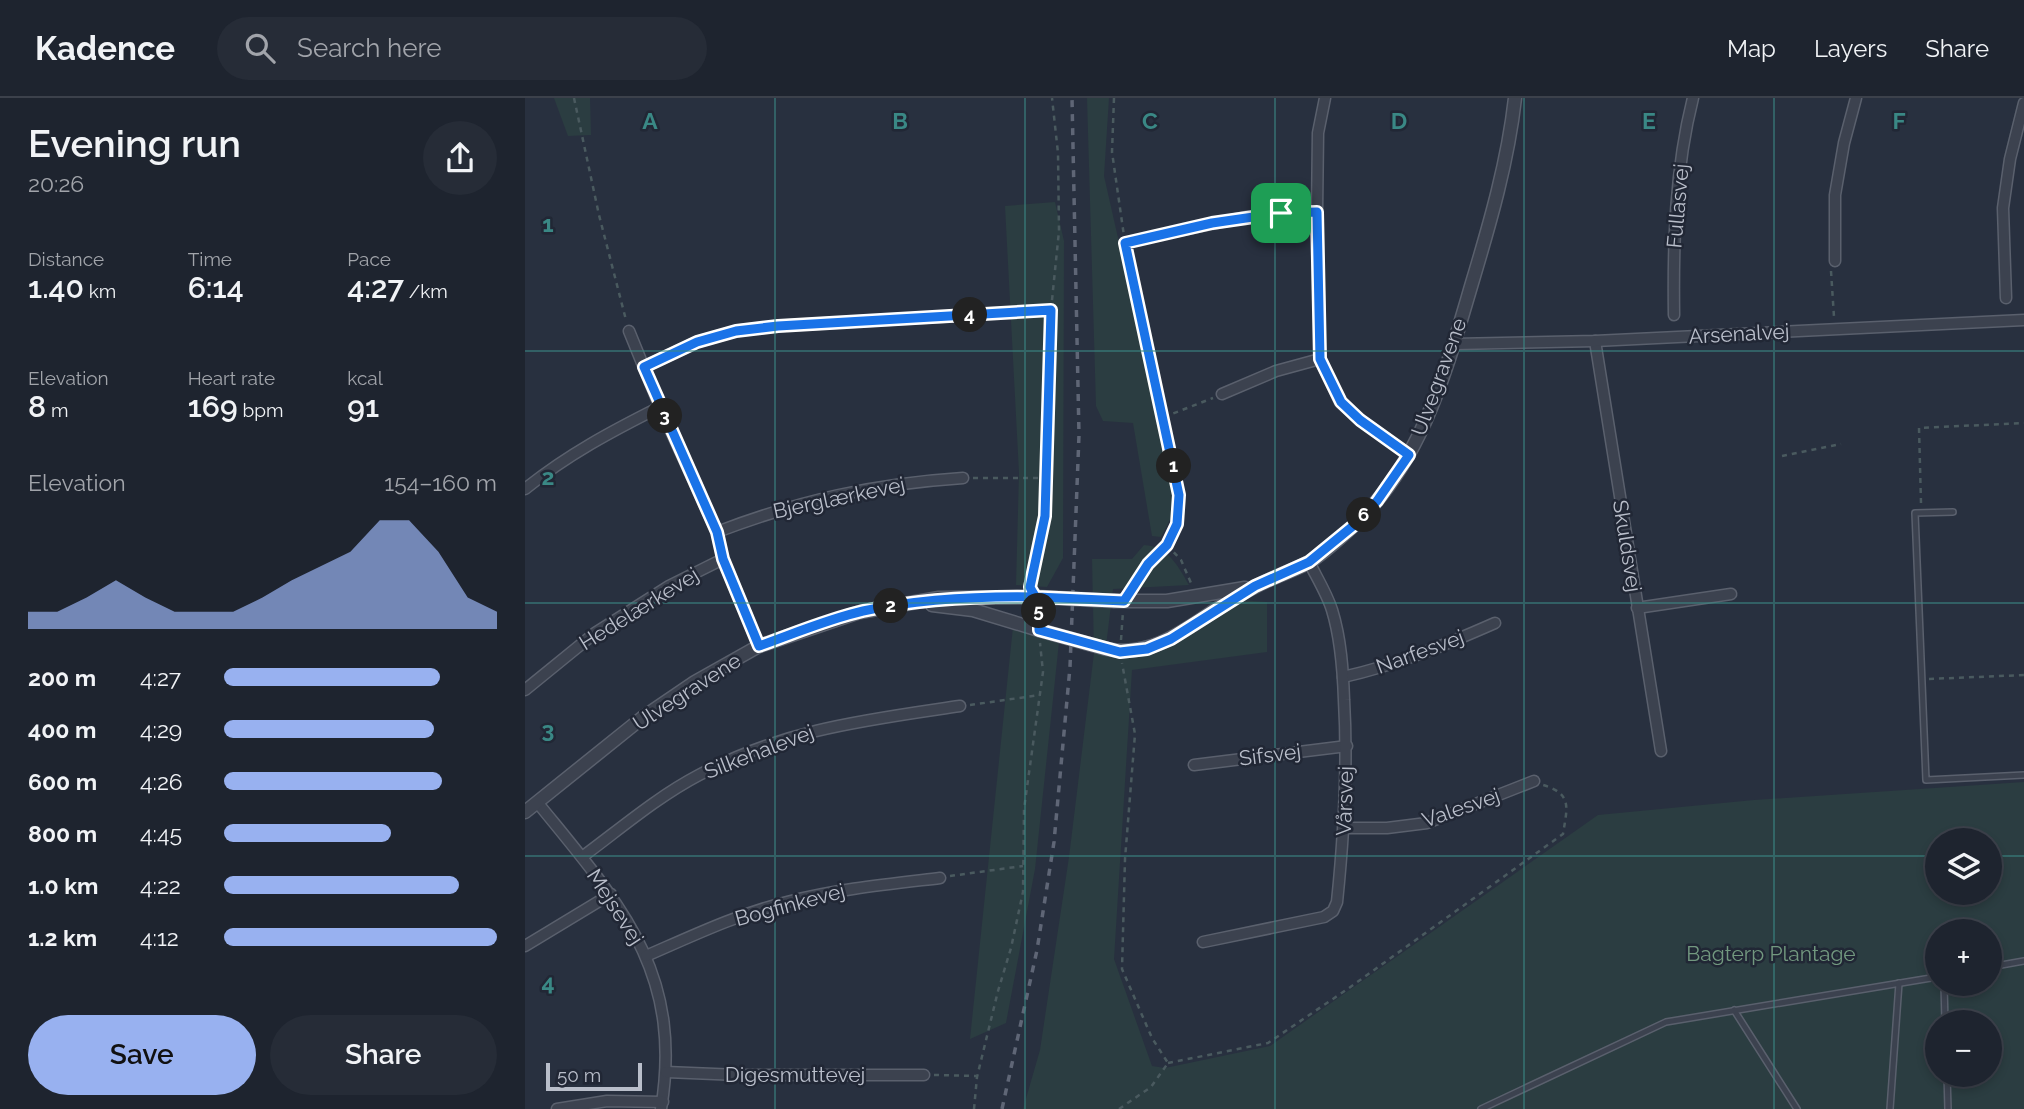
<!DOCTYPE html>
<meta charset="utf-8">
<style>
body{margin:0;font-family:Raleway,sans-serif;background:#262c37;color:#f1f3f6;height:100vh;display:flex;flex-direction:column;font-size:26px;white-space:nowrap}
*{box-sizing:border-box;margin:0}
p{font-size:23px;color:#a1a4aa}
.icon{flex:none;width:38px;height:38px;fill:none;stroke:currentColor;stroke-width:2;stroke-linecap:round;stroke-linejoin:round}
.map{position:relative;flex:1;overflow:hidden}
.drawer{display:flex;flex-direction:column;background:#1e242f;width:525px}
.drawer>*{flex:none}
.controls{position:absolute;left:1400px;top:730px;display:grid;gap:14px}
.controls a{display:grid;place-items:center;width:77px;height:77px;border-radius:50%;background:#1e242f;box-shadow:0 4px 10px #0003,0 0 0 2px #3c414b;font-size:35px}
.scale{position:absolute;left:21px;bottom:18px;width:96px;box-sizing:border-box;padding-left:7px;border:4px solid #b9beca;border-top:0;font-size:19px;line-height:24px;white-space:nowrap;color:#b9beca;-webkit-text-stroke:5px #212735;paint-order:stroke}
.pin{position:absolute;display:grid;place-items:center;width:60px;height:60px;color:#fff;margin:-30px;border-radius:14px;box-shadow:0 4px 10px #0006}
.km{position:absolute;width:35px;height:35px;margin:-18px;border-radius:50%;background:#222;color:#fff;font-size:19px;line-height:35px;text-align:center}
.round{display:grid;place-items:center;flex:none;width:74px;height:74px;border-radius:37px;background:#262c37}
.headline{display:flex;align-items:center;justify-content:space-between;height:119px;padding:0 28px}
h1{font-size:38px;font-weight:600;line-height:52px}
.metrics{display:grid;grid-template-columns:repeat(3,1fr);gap:10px;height:119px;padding:7px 28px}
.metrics div{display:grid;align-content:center}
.metrics b{font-size:30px;font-weight:600}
.metrics small{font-size:19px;font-weight:400}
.metrics p{font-size:19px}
.chart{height:196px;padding:14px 28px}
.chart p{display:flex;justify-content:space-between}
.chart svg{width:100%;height:126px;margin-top:7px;fill:#98b1f0;opacity:.7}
.button{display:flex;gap:14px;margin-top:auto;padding:14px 28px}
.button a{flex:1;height:80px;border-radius:42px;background:#98b1f0;color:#111;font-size:28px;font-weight:600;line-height:80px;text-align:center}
.button a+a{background:#262c37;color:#f1f3f6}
ul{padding:0 28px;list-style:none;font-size:23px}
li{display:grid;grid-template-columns:112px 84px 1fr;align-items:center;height:52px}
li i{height:18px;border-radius:9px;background:#98b1f0}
header{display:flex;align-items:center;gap:42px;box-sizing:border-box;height:98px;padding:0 35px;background:#1e242f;border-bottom:2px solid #3c414b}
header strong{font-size:33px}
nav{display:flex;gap:38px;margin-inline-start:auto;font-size:24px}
.search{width:490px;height:63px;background:#262c37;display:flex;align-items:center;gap:18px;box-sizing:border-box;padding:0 24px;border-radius:38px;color:#a1a4aa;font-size:26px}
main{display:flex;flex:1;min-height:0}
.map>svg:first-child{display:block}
</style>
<header>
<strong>Kadence</strong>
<div class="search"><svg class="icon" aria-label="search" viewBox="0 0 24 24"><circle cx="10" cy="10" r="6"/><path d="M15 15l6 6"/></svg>Search here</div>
<nav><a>Map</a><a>Layers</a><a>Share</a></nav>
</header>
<main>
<section class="drawer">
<div class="headline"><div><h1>Evening run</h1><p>20:26</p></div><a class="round"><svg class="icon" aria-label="share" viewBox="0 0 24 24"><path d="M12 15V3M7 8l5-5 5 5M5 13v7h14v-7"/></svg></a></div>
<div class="metrics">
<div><p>Distance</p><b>1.40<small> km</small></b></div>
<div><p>Time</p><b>6:14</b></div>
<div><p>Pace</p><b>4:27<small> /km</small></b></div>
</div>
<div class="metrics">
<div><p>Elevation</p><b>8<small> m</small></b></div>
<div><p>Heart rate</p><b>169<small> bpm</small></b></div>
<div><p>kcal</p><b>91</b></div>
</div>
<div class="chart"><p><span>Elevation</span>154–160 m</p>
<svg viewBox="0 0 160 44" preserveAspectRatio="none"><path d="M0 44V38L10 38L20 33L30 27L40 33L50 38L60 38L70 38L80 33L90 27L100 22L110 17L120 6L130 6L140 17L150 33L160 38V44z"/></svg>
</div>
<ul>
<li><b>200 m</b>4:27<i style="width:79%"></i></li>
<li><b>400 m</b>4:29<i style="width:77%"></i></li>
<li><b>600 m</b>4:26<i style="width:80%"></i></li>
<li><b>800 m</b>4:45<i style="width:61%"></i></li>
<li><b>1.0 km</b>4:22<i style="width:86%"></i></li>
<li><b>1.2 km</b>4:12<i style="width:100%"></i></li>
</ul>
<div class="button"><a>Save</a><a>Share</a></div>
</section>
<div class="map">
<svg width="1499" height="1011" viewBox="0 0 1499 1011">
<rect width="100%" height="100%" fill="#28303f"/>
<g fill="#2b3d41" fill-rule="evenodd">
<path d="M29,0H65L66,37L43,38Z"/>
<path d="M562,0H584L579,78L635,325L650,412L636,439L627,438L608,325L578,323L571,308Z"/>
<path d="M530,104L539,143L538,460L522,489L491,487L494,375L480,108Z"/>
<path d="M619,447C643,448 653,468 664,487L588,491L580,556L603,559L643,549L715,502L742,504V554L607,572L589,861L627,968L640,970L745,948L1073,717L1229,702L1499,684V1011H498L515,952L544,759L569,555L567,461H607ZM1412,742H1465V794H1412ZM1412,833H1465V886H1412ZM1412,924H1465V976H1412Z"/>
<path d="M488,529L534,544L510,771L481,925L445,941Z"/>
</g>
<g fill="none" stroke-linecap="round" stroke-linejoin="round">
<g stroke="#5a606d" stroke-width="8">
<g id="service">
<path d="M1428,414L1390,415L1401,682L1499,677"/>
<path d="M1465,869L1499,863"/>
<path d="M1419,886L1420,924"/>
<path d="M1209,912L1272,1011"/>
<path d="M1422,976L1423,1011"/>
<path d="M956,1011L1141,924L1412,879"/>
<path d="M1365,1011L1374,885"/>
</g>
</g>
<g stroke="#5a606d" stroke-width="13">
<g id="minor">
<path d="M800,0L793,35L792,114L795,261L815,304L835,322L884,357"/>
<path d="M653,133L721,119L792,114"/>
<path d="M1310,163V97L1319,45L1331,0"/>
<path d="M1481,200L1478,110L1485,61L1499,5"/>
<path d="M1149,217C1148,145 1150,71 1168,0"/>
<path d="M104,233L135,309L192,434L198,461L234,548"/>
<path d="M1070,243L1136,653"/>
<path d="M929,246L1070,243L1499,222"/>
<path d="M119,269L172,244L211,233L252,228L430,218"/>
<path d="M697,296L751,273L795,261"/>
<path d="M0,391C42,357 87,333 135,309"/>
<path d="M192,434C276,402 348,386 438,380"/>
<path d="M1112,510L1206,496"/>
<path d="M818,579C872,567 920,547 970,525"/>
<path d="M0,592L70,535L144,488L198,461"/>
<path d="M669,667L822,648"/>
<path d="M12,704C93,804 159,872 136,1011"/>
<path d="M820,730H862L902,725L1009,683"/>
<path d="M57,759C95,731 132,699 174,677C260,631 341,622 435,608"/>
<path d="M678,844L799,819L808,813L812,804C819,736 823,670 819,602C818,572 816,541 807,512C802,496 792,480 784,464"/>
<path d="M0,848L86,796"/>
<path d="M121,858C167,838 213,816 262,804C312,791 364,786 415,780"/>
<path d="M141,974L214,977H399"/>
<path d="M32,1011L82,1003L138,1004"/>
</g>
</g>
<g stroke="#5a606d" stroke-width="15">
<g id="tertiary">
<path d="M590,503H642L720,490"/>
<path d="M407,507L448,512L514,532"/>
<path d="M582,551C631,561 666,526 706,502C721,493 736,485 753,478C764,473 776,469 786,463C801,453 814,441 827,429C897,365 921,273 947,185C965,125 983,63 990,0"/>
<path d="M0,714L117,620L170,584L234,548L335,514L363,509L414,500L512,499"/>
</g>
</g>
<g stroke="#4a5a5f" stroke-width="2.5" stroke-dasharray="5 5" stroke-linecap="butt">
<path d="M49,0L74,117L101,222"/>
<path d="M589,0L587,54L600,145L654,397L652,426L642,447L623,466L607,491"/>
<path d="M600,145L641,136"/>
<path d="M1306,173L1309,219"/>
<path d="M526,212L534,133L533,55L527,0"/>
<path d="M441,217L526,212L520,418L505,489"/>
<path d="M639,319L688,300"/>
<path d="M1257,358L1316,346"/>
<path d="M448,380H521"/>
<path d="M1396,405L1394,330L1499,325"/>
<path d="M642,447L656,462L666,485"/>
<path d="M596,542L598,513"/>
<path d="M1404,581L1499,577"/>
<path d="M445,607L515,597"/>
<path d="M425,778L498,768"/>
<path d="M643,965L743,945L824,890L1038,736C1042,710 1048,696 1018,687"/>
<path d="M409,977L451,978"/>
<path d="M449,1011L452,979L473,893L486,850L498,794L499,711L518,574L515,545"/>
<path d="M594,1011L626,989L643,965L627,940L597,871L600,761L610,636L597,565"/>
</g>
<use href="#service" stroke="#3c424f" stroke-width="5"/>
<use href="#minor" stroke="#3c424f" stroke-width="10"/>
<use href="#tertiary" stroke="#3c424f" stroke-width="12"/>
<path stroke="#5f6676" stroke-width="3.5" stroke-dasharray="7 7" stroke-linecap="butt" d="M477,1011L512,852L529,744L545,569L554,337L547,0"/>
<g stroke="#5a606d" stroke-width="15" stroke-linecap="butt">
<g id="tertiary-bridge">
<path d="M512,499L590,503"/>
<path d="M514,532L582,551"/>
</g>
</g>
<use href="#tertiary-bridge" stroke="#3c424f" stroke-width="12"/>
</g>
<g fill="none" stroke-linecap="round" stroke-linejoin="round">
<g stroke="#fff" stroke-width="14">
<path id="route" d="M756,115L687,125L600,145L654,397L652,426L642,447L623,466L599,503L512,499H511C452,498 395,501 338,513C303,521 268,536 234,548L198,461L192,434L119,269L172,244L211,233L253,228L526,212L520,418L505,489C507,495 512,499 514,505V532L595,554L622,551L646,541L730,488L784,464L828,428L852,403L884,357L835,322L816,304L795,261L792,114L756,115"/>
</g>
<use href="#route" stroke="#1a73e8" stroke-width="9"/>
</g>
<path fill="none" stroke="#3a8885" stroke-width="2" stroke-opacity="0.55" d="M250,0V1011M500,0V1011M750,0V1011M999,0V1011M1249,0V1011M0,253H1499M0,505H1499M0,758H1412M1465,758H1499"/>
<g text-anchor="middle" stroke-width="5" stroke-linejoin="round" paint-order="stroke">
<g font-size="21" fill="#b9beca" stroke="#212735">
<text transform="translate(1153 108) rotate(-85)" y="7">Fullasvej</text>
<text transform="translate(1214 236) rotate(-3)" y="7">Arsenalvej</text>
<text transform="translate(914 279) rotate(-70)" y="7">Ulvegravene</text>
<text transform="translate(314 400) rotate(-12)" y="7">Bjerglærkevej</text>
<text transform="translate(1102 448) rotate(81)" y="7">Skuldsvej</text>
<text transform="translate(114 511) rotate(-32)" y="7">Hedelærkevej</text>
<text transform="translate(895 554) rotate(-20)" y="7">Narfesvej</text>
<text transform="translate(162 594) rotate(-33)" y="7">Ulvegravene</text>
<text transform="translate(234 654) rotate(-21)" y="7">Silkehalevej</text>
<text transform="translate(745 657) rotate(-7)" y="7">Sifsvej</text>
<text transform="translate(820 703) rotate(-88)" y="7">Vårsvej</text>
<text transform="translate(936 710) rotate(-19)" y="7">Valesvej</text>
<text transform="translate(265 807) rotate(-15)" y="7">Bogfinkevej</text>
<text transform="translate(90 809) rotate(57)" y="7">Mejsevej</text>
<text x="270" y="984">Digesmuttevej</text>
</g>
<g font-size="21" fill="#72987f" stroke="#212735">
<text x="1246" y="863">Bagterp Plantage</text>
</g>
</g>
<g font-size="23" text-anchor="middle" font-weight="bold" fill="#3a8885" stroke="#212735" stroke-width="5" stroke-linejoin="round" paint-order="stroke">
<text x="125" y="31">A</text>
<text x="375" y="31">B</text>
<text x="625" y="31">C</text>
<text x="874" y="31">D</text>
<text x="1124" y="31">E</text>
<text x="1374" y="31">F</text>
<text x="23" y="134">1</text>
<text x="23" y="387">2</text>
<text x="23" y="640">3</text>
<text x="23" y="893">4</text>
</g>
</svg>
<div class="controls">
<a><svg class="icon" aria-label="layers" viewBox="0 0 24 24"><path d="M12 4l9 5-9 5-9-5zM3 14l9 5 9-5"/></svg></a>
<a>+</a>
<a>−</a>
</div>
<div class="scale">50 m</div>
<div class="pin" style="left:756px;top:115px;background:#1e9e55"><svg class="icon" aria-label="arrive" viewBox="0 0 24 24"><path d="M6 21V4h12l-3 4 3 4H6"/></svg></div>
<b class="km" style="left:649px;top:368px">1</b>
<b class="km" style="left:366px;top:508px">2</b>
<b class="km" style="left:140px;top:318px">3</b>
<b class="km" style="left:445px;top:217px">4</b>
<b class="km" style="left:514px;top:513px">5</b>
<b class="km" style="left:839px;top:417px">6</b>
</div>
</main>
